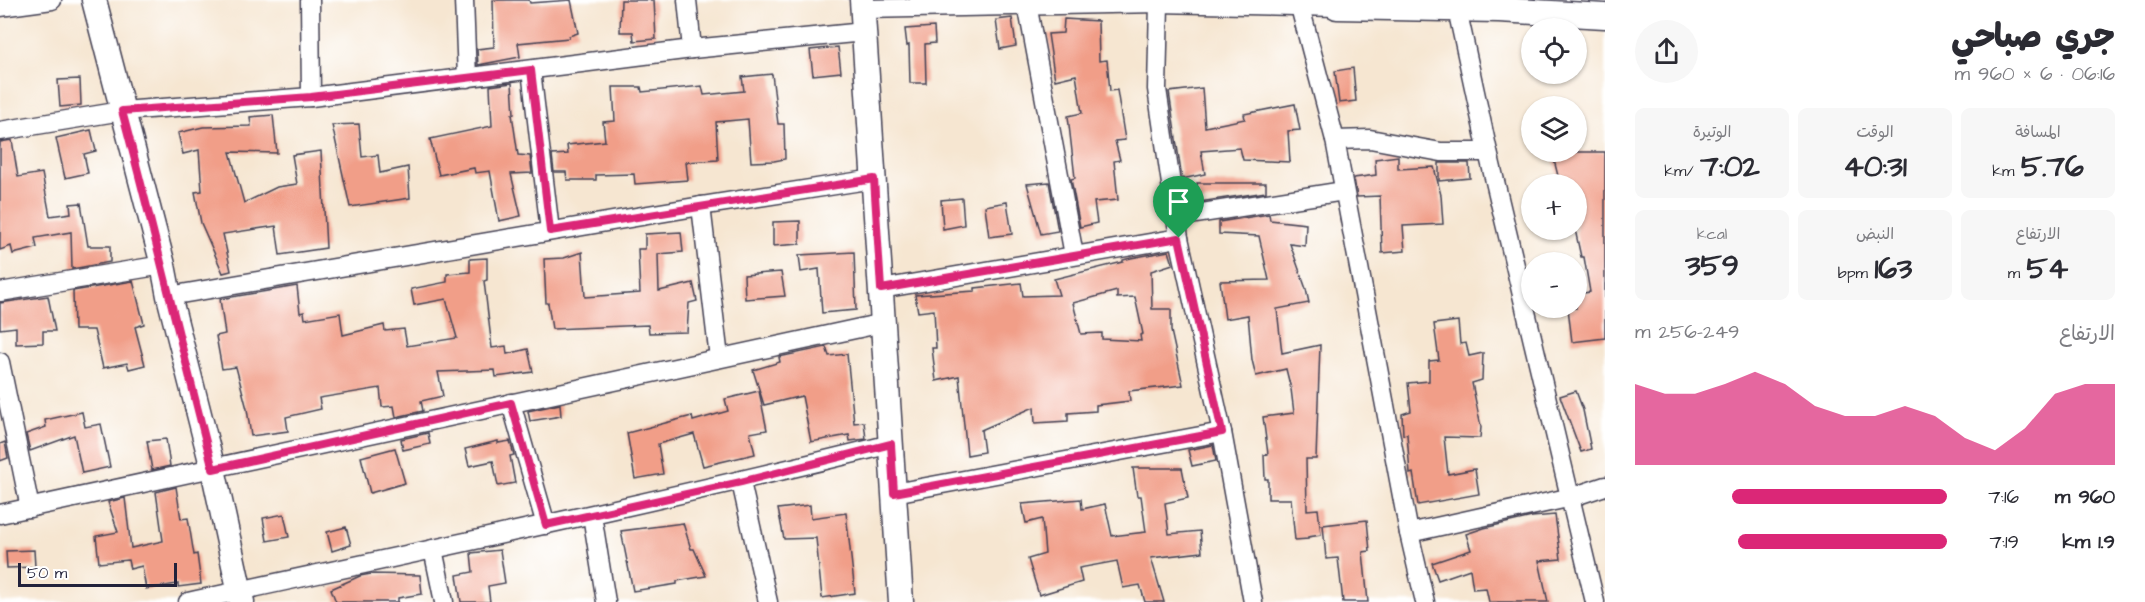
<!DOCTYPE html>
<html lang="ar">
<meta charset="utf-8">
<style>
body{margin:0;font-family:"Architects Daughter","Playpen Sans Arabic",sans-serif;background:#f7f7f7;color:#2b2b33;direction:rtl;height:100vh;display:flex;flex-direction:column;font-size:22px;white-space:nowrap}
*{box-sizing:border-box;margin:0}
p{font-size:20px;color:#7c7c81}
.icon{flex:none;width:33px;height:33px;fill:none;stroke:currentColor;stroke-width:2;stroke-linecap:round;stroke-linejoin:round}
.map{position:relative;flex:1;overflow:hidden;direction:ltr}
.sheet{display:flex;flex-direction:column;background:#fff;width:540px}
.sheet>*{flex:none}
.controls{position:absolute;left:1521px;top:18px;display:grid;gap:12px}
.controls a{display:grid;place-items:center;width:66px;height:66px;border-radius:50%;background:#fff;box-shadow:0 2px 4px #0004;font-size:30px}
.scale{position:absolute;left:18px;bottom:15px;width:159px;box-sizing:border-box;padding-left:6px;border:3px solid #22223b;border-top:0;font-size:16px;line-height:21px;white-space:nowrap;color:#22223b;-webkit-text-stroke:4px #fff;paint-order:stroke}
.pin{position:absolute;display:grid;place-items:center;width:51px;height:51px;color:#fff;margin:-62px -26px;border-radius:50% 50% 50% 0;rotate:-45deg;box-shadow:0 0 6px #0007}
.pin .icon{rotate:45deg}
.round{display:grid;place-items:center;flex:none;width:63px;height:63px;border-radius:32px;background:#f7f7f7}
.summary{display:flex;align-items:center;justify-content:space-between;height:102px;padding:0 30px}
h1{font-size:33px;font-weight:800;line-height:45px}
.stats{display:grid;grid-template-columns:repeat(3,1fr);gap:9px;height:102px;padding:6px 30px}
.stats div{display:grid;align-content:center;border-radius:9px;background:#f7f7f7;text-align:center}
.stats b{font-size:30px;font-weight:800}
.stats small{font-size:16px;font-weight:400}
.stats p{font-size:16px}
.chart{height:168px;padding:12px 30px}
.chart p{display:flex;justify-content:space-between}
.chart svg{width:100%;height:108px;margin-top:6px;fill:#db2777;opacity:.7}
ul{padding:0 30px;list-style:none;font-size:20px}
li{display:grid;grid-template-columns:96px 72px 1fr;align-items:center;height:45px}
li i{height:15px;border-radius:8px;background:#db2777}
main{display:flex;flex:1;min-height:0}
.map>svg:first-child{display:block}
</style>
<main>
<section class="sheet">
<div class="summary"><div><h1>جري صباحي</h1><p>06:16 · 6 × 960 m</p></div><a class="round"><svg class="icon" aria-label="share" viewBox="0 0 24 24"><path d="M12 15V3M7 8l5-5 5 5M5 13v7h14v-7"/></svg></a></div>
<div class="stats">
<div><p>المسافة</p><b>5.76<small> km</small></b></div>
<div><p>الوقت</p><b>40:31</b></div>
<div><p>الوتيرة</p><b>7:02<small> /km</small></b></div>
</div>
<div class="stats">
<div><p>الارتفاع</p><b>54<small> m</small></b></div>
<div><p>النبض</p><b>163<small> bpm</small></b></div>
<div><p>kcal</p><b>359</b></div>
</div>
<div class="chart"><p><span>الارتفاع</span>249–256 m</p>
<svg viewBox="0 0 160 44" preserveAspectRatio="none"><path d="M0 44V11L10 15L20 15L30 11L40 6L50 11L60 20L70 24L80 24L90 20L100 24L110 33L120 38L130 29L140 15L150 11L160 11V44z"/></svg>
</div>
<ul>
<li><b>960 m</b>7:16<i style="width:69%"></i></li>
<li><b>1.9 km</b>7:19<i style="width:67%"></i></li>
</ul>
</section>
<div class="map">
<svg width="1605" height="602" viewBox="0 0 1605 602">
<rect width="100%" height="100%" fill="#fff"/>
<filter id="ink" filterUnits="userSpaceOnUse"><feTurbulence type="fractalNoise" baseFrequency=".0167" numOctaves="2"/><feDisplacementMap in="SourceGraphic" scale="12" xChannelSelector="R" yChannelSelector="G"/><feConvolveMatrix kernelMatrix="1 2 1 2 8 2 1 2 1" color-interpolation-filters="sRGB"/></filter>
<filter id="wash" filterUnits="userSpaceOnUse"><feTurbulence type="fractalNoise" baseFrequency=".008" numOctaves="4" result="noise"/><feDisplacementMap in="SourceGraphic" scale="24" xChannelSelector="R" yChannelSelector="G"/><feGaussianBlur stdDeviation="1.35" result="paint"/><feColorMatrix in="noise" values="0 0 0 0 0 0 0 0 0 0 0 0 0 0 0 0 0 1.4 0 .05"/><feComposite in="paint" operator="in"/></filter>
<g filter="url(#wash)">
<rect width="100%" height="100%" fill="#f6e6d1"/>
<g id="blocks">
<g fill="#f19e88" fill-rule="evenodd">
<path d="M493,0H529L530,3L571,0L578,33L569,36V38L518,43L520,57L478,65L477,49L494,47Z"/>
<path d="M621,0H654L656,39L634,41L633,32H620Z"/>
<path d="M1012,18L1016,46L1000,49L996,20Z"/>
<path d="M1064,19L1098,21L1099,61L1107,60L1110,91L1117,90L1125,140L1115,141L1120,160L1114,161L1118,200L1094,202L1097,223L1080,227L1071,179L1075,178L1068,116L1082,113L1076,75L1055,80L1048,34L1063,33Z"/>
<path d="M934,27L935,43L925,44L926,83H910L909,45L907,46L905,29Z"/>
<path d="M838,47L841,72L813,75L810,50Z"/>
<path d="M1353,68L1356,101L1339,103L1335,71Z"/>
<path d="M772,74L778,124H784L785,159L774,161L751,162L748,119L716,122L718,160L686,162L688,180L635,184L634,174L596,175V180H567L566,172H554L552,155L568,154L567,145L605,141L603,122L615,121L613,87H641L642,92L702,86L704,95L744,91L742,77Z"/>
<path d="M80,79L81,105L60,107L58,80Z"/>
<path d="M512,83L514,114H512L518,155L530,156L532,173L511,174L521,216L499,221L490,171L475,173L474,168L439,175L430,139L492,126L490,86Z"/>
<path d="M1202,88L1205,127L1245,119L1244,114L1295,104L1300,130L1288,131L1290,162L1243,160L1240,148L1201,151L1205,174L1182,179L1169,92Z"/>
<path d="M273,115L277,153L230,152L244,203L277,187L297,184L292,155L321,151L326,248L280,255L276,226L223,234L231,271L223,273L201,223L195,192L202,191L199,150L183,154L178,133L203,127L251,126L250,117Z"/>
<path d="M359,124L362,157L378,155L380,173L408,167L410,198L350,207L332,125Z"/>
<path d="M91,130L96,151L84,154L88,173L65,178L56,138Z"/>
<path d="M12,140L18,177L42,173L50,216L71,213L70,204L81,203L88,246H110V262L72,269L71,232L35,238L37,248L13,254L11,246L0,250V142Z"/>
<path d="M1552,152H1605V338L1572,342L1568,308H1576V294L1590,292L1584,257H1581L1576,234V184H1560Z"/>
<path d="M1398,156V169L1434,167L1441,195L1443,224L1403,226L1405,251L1382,253L1380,196L1357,197L1354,178L1376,175L1375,159Z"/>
<path d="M1439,163H1469L1470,178L1439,181Z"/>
<path d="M1049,182L1058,231L1041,234L1027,184Z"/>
<path d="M1197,183H1266V192L1199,202Z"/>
<path d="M962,198L964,225L943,229L941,200Z"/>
<path d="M1007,202L1012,234L989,237L985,206Z"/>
<path d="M1269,214L1270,220L1306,224L1305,246L1290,244L1306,289L1309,303L1277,309L1282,353L1320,345L1316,459H1306L1307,510L1318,509L1321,535L1308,537V539L1295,540L1291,499H1268V479H1265L1264,455L1268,454L1263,417L1294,413L1291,389L1286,369L1256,376L1252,360L1248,315L1225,319L1220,281L1269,280L1259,236L1219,234V222Z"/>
<path d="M800,221V244L773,246V222Z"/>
<path d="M681,232L683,252L658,254L659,291L693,283L697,301L689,303L687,332L649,333L648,325L552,329L548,303H546L544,259L564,258L582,252L585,297L640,293L638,249H645V234Z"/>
<path d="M1169,251L1173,264L1151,271L1152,309H1171V331L1183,385L1129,391L1130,401L1096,405V411L1068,413V421L1035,423L1034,407L981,430L984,452L967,455L959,376L936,381L932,348H936L934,310L918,312L915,295L975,291V288L1021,283L1023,296L1059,295L1054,279L1123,262V260L1131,258ZM1117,291V298L1135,297L1143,334L1140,335L1141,341L1102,339V333L1081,334L1073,303Z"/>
<path d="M854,252L856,310L822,313L819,269L801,272L799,255Z"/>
<path d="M487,258V280L484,281L492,348L506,346L507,354L528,349L533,372L496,377L495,370L438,372L443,396L421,401L423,411L396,417L394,406L382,407L380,388L319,398L321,409L286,417L288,431L251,436L247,409L236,367L222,369L216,336L225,334L220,299L297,286L300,313L304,312L305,319L340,313L343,335L384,325L385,331L404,329L407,346L457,338L446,299L414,305L411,289L447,282V274L470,272V259Z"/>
<path d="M781,272L785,296L745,299L744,275Z"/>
<path d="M133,281L144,324L135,327L145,365L129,369L127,363L103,368L94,330H74L73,291Z"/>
<path d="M48,296L55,331H43V343L16,344V327L0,329V303Z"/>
<path d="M1458,321L1460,344L1466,343L1469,356L1483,353L1482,380L1472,383L1481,427L1480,438L1444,437L1448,474L1475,469L1479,494L1418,505L1413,473L1410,474L1407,434L1403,435L1402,414L1411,411L1408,383L1429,381V361L1439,360L1434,324Z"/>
<path d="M826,347L829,356L847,354L854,423L864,422L866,439L850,441L849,435L811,442L802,396L764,405L753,370L780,362L779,357Z"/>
<path d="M759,391L767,430L750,433L755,454L703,466L694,434L658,444L663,474L635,479L627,433L692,416L693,421L728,411L725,399Z"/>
<path d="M1576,391L1583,410L1591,449L1581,452L1560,396Z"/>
<path d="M560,404L561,416L530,421L528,411Z"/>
<path d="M82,412L85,427L101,424L110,467L82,473L74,435L30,451L26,434L46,427L45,420Z"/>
<path d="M428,433L430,444L403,450L401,439Z"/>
<path d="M166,439L170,466L152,470L147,441Z"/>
<path d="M498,441V443L510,441L514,455L510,456L515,483L498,486L493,461L469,466L465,449Z"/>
<path d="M5,442L8,458L0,461V444Z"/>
<path d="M1213,445L1216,461L1192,466L1188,450Z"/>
<path d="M395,448L405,483L370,493L361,457Z"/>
<path d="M1133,468H1182L1188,498L1165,503L1169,534L1200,531L1202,552L1151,558L1164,602H1145L1140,585L1123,588L1117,561L1079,568L1082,582L1039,595L1028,559L1045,554L1042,519L1026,523L1022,504L1081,499L1082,509L1105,504L1112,536L1146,532L1141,496H1137Z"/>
<path d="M176,487L181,519L188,518L194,555L197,554L201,584L178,587V584L146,589L142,566L130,569L128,560L99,563L96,536L118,532L108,502L125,498L131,548L163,541L156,492Z"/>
<path d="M810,505L811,518L846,513L855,593L822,598L816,538L784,539L778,509Z"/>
<path d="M284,514L289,537L267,541L263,518Z"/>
<path d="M1555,515L1561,559L1539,561L1548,602H1489L1486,588L1473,589L1470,569L1438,580L1432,563L1471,550L1466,534L1484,528L1532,517Z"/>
<path d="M1367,520L1370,551L1363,552L1368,602H1343L1338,558L1326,559L1323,525Z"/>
<path d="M683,523L691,549H694L706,576L677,581V584L633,591L621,531Z"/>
<path d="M346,527L351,545L332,551L327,532Z"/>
<path d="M34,550L35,567L7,568L6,551Z"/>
<path d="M500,550L505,583L488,586L490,602H461L457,575L473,572L471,553Z"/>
<path d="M371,574L420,575L422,594L398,598V602H336L331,589L360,576Z"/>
</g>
</g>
</g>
<g filter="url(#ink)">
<use href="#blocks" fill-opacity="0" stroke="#423f52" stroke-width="1.5"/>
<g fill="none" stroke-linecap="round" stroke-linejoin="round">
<g stroke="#423f52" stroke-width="21">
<g id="minor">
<path d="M310,0L311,97"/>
<path d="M464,0L467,78"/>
<path d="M687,0L692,49"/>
<path d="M1159,3L1157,89L1179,238L1222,432L1253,602"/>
<path d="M1027,4L1074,255"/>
<path d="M0,7L52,0"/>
<path d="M1300,7L1335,140L1409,533L1425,602"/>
<path d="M863,9L1159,3L1337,7"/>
<path d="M1457,9L1488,152L1595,602"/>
<path d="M531,70L550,231"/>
<path d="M0,131L122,111L311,97L692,49L864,32"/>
<path d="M1335,140L1370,139L1441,152H1488"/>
<path d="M701,206L719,358"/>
<path d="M1176,217L1344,191"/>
<path d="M881,289L1179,238"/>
<path d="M0,292L163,265"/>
<path d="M169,296L701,206L874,179"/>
<path d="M0,362L30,508"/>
<path d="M511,403L546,525"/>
<path d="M741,482L768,602"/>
<path d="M894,493L1222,432"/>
<path d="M0,514L883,323"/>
<path d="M592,515L606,602"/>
<path d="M1409,533L1572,497L1605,486"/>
<path d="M433,549L444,602"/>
<path d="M188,602C423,551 658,502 891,444"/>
</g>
</g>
<g stroke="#423f52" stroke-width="27">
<g id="tertiary">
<path d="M94,0L163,265L169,296L213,469L242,602"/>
<path d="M862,0L901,602"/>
<path d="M1335,0L1337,7L1499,10L1605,16"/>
</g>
</g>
<use href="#minor" stroke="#fff" stroke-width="18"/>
<use href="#tertiary" stroke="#fff" stroke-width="24"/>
</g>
</g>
<g fill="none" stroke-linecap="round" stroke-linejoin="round" filter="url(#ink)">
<g stroke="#fff" stroke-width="12">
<path id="route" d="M531,70L550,231L874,179L881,289L1179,238L1222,432L894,493L891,444L741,482L546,525L511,403L213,469C182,350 154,230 122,111L311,97Z"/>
</g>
<use href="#route" stroke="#db2777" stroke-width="8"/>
</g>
</svg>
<div class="controls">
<a><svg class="icon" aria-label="locate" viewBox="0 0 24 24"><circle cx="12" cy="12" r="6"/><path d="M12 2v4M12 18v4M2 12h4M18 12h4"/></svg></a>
<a><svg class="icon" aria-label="layers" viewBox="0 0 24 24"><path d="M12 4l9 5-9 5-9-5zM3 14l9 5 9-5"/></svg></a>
<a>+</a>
<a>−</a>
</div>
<div class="scale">50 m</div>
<div class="pin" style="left:1179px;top:238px;background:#1e9e55"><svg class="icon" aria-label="arrive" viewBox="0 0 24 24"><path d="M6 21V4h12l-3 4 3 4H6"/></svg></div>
</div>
</main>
